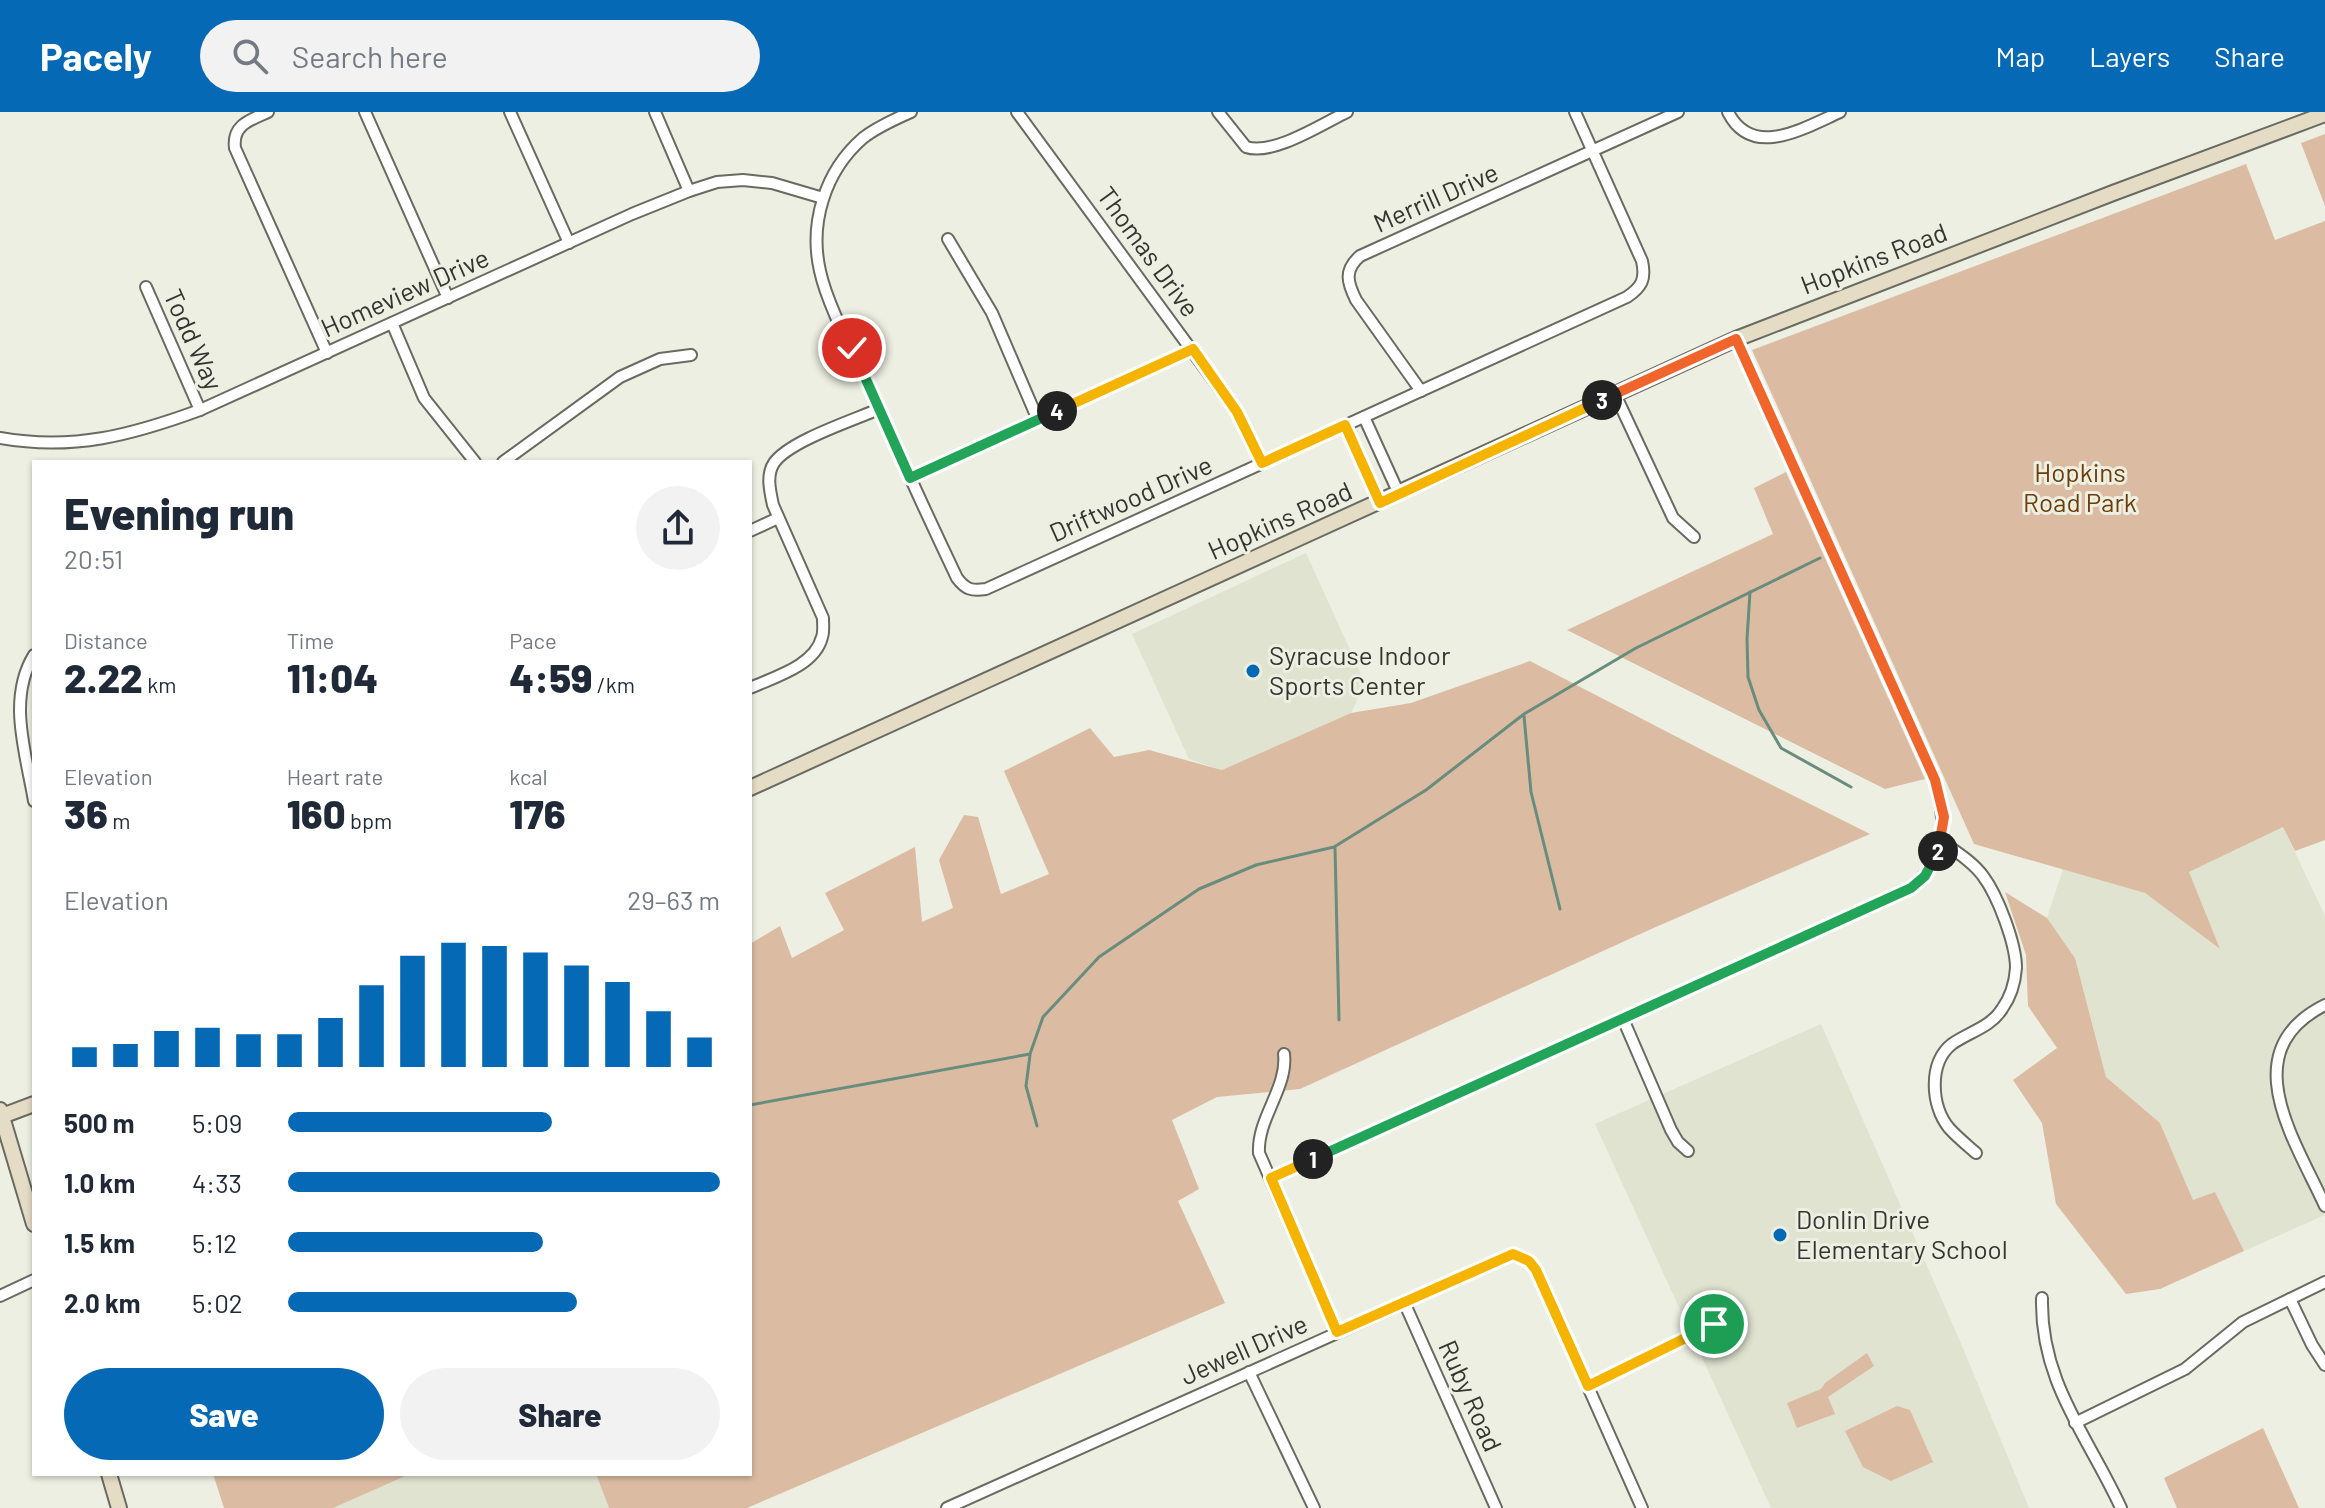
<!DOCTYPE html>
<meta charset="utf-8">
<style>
body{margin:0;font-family:Barlow,sans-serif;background:#f2f2f3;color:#1f2937;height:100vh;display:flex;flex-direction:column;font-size:30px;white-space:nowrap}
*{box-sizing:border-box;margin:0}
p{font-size:26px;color:#747a83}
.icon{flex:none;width:44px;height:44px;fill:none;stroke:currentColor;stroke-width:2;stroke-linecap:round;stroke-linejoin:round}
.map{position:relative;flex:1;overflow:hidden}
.drawer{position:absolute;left:32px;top:348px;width:720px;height:1016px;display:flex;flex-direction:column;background:#fff;border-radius:0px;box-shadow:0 2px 6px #0004}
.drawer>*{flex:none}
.pin{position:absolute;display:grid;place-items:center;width:68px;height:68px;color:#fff;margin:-34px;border:4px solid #fff;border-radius:50%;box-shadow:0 2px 8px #0007}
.km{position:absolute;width:40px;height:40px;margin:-20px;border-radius:50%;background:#222;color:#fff;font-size:22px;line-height:40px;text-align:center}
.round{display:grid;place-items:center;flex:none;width:84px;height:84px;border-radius:42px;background:#f2f2f3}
.head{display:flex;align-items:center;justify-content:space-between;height:136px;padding:0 32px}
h1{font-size:44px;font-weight:800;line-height:60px}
.figures{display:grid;grid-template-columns:repeat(3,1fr);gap:12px;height:136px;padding:8px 32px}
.figures div{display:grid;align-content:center}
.figures b{font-size:40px;font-weight:800}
.figures small{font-size:22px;font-weight:400}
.figures p{font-size:22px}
.chart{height:224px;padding:16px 32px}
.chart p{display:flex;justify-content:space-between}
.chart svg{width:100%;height:144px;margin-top:8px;stroke:#0569b5;stroke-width:6}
.action{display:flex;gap:16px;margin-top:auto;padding:16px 32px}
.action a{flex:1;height:92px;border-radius:48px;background:#0569b5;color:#fff;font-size:32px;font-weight:800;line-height:92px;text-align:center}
.action a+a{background:#f2f2f3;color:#1f2937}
ul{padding:0 32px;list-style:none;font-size:26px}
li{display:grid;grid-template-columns:128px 96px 1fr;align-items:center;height:60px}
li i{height:20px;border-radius:10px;background:#0569b5}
header{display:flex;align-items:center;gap:48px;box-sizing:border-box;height:112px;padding:0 40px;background:#0569b5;color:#fff}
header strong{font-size:38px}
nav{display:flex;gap:44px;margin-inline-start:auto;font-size:28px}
.search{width:560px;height:72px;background:#f2f2f3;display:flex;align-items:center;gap:20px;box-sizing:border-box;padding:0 28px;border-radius:44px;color:#747a83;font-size:30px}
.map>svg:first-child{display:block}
</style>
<header>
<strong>Pacely</strong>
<div class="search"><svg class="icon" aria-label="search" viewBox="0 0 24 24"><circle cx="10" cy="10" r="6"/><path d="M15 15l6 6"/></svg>Search here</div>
<nav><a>Map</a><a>Layers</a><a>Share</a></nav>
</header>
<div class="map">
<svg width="2325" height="1396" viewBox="0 0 2325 1396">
<rect width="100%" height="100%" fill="#edefe2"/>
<g fill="#dfe3cf">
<path d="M1306,441L1365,571L1351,601L1222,658L1189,647L1132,522Z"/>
<path d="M2283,715L2325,804V1103L2244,1139L2215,1080L2193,1088L2160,1011L2106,965L2075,846L2047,806L2063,757L2145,781L2218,836L2189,760Z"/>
<path d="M1821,912L1962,1234L2029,1396H1771L1595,1012Z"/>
<path d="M410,1362H596L609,1396H333Z"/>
</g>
<g fill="#dbbca2">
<path d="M2325,22V94L2301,31Z"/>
<path d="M2246,52L2275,128L2325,109V728L2295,739L2283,715L2189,760L2220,837L2145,781L1974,732L1752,238Z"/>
<path d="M1786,360L1925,667L1885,677L1567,518L1773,422L1754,376Z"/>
<path d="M1530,549L1710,642L1870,722L1649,818L1300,977L1217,985L1172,1008L1199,1077L1178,1089L1225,1191L747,1396H609L596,1362H750V832L780,814L792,846L844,818L825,781L915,735L922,810L953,796L939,748L964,703L978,705L1001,782L1049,762L1004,659L1090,616L1114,645L1149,638L1222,658L1351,601L1411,591Z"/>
<path d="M2005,780L2047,806L2075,846L2106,965L2160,1011L2193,1088L2215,1080L2244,1139L2160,1177L2126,1182L2056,1092L2042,1011L2013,968L2057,936L2028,894L2026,843Z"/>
<path d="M1867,1241L1874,1254L1828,1285L1835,1302L1797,1316L1787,1291L1821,1277L1825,1271Z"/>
<path d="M1897,1294L1910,1298L1933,1350L1891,1369L1863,1355L1845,1319Z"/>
<path d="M2263,1316L2299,1396H2177L2164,1366Z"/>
<path d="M213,1362H410L333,1396H224Z"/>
</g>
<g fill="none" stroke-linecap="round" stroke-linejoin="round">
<g stroke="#688c7d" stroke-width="3">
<path d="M1750,480L1747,527L1748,565L1759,598L1781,636L1851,675"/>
<path d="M1524,604L1531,680L1560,797"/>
<path d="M1335,736L1339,908"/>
<path d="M1030,943L1026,974L1037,1014"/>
<path d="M750,993L1030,942L1043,905L1099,845L1199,777L1256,753L1334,735L1426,678L1524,602L1636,536L1820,446"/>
</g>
<g stroke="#696b61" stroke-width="14">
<g id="street">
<path d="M268,0C250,8 232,13 235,36L327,241"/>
<path d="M365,0L448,186"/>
<path d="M510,0L569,131"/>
<path d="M655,0L689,79"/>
<path d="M911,0C895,7 877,15 863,26C825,59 809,111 820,159C828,196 857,247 873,283C900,344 928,405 957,466C966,478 972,479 986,477L1627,185C1642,175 1646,167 1642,149L1575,0"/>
<path d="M1017,0L1237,300L1262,351"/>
<path d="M1218,0L1246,35C1273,44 1322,12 1347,0"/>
<path d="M1728,0C1752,48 1804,16 1840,0"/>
<path d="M948,127L992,201L1038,308"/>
<path d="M146,175L200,298"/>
<path d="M392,211L424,286L475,350"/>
<path d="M1421,279L1356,188C1347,170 1344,158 1360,144L1678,0"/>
<path d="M1615,282L1673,406L1694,425"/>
<path d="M1364,305L1399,382"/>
<path d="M1345,313L1380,391"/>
<path d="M0,326C73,339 132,323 200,298L632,102L689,79L717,70L743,68L772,71L823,86"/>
<path d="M503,350L620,265L660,247L691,243"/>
<path d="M910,366L1193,237"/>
<path d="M750,419L778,406"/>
<path d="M34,543C7,587 26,641 34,689"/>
<path d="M750,576C774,565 815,554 822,525C824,520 823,512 823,506L773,393C770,379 766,363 774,351C789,329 854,308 879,297"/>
<path d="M1941,729C1955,739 1973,750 1983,764C1998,784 2016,832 2016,856C2015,870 2010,886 2002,897C1991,915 1969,920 1952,932C1928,951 1931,994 1949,1016C1957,1025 1967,1033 1976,1041"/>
<path d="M2325,893C2233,939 2295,1028 2325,1094"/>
<path d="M1623,907L1671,1018L1678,1030L1688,1039"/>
<path d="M1284,942C1288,976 1257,1006 1259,1041L1337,1220"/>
<path d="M1271,1066L1911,776C1948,745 1947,711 1935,668L1736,227"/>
<path d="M0,1184L34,1168"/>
<path d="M2042,1186C2040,1270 2088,1324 2121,1396"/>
<path d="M2290,1187L2312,1233L2325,1253"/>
<path d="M1404,1190L1496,1396"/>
<path d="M1249,1260L1314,1396"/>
<path d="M1588,1274L1714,1212"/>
<path d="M2075,1311L2185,1257L2243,1210L2325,1170"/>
<path d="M947,1396L1513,1142L1529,1149L1536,1158L1642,1396"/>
</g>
</g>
<g stroke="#696b61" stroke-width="18">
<g id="secondary">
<path d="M750,676L1736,227L2113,81L2325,2"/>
<path d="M0,998L34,1112"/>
<path d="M2,1004L34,992"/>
<path d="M109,1362L119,1396"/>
</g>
</g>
<use href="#street" stroke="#fff" stroke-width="10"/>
<use href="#secondary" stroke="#e5dcc6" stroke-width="14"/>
</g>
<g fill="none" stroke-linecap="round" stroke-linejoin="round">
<g stroke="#fff" stroke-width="16">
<path id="split-1" d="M1313,1047L1271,1066L1337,1220L1513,1142L1529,1149L1536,1158L1588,1274L1714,1212"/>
</g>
<g stroke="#fff" stroke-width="16">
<path id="split-2" d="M1313,1047L1911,776L1925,764L1938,739"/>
</g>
<g stroke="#fff" stroke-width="16">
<path id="split-3" d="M1602,288L1736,227L1935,668L1944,705L1938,739"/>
</g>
<g stroke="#fff" stroke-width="16">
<path id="split-4" d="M1057,299L1193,237L1237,300L1262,351L1345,313L1380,391L1602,288"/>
</g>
<g stroke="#fff" stroke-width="16">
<path id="split-5" d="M852,236L910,366L1057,299"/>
</g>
<use href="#split-1" stroke="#f5b400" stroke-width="10"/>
<use href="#split-2" stroke="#22a559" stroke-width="10"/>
<use href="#split-3" stroke="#f0652b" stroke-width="10"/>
<use href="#split-4" stroke="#f5b400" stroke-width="10"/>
<use href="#split-5" stroke="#22a559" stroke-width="10"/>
</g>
<g fill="#0569b5" stroke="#edefe2" stroke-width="3">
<circle cx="1253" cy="559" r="8"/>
<circle cx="1780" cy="1123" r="8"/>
</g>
<g text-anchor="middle" stroke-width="6" stroke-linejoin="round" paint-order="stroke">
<g font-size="26" fill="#343530" stroke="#edefe2">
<text transform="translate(1436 86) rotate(-24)" y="9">Merrill Drive</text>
<text transform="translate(1148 140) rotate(54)" y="9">Thomas Drive</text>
<text transform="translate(1874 147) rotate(-21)" y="9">Hopkins Road</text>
<text transform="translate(405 181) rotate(-24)" y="9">Homeview Drive</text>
<text transform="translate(193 228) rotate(66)" y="9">Todd Way</text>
<text transform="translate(1131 387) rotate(-24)" y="9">Driftwood Drive</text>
<text transform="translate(1280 409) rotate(-24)" y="9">Hopkins Road</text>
<text transform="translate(1244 1238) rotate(-24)" y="9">Jewell Drive</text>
<text transform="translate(1470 1284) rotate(66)" y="9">Ruby Road</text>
</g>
<g font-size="26" fill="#6c3d06" stroke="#edefe2">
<text x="2080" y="370">Hopkins<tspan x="2080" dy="30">Road Park</tspan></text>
</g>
<g font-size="26" fill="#343530" stroke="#edefe2" text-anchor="start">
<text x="1269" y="553">Syracuse Indoor<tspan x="1269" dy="30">Sports Center</tspan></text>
<text x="1796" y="1117">Donlin Drive<tspan x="1796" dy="30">Elementary School</tspan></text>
</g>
</g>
</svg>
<div class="pin" style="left:1714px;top:1212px;background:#1e9e55"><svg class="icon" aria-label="arrive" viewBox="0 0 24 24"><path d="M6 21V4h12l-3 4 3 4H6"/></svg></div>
<div class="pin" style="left:852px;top:236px;background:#d93025"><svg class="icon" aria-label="check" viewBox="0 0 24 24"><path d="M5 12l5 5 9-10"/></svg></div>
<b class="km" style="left:1313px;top:1047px">1</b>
<b class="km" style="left:1938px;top:739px">2</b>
<b class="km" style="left:1602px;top:288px">3</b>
<b class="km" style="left:1057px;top:299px">4</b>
<section class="drawer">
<div class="head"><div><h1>Evening run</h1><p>20:51</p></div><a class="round"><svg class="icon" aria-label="share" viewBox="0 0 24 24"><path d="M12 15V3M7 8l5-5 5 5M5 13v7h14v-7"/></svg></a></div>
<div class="figures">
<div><p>Distance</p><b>2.22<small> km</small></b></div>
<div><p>Time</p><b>11:04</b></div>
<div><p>Pace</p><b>4:59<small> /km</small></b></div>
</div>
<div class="figures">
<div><p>Elevation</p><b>36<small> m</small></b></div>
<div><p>Heart rate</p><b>160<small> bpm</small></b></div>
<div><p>kcal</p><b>176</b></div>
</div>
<div class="chart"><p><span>Elevation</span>29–63 m</p>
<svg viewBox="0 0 160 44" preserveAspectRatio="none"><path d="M5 44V38M15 44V37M25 44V33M35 44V32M45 44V34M55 44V34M65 44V29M75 44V19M85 44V10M95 44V6M105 44V7M115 44V9M125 44V13M135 44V18M145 44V27M155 44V35"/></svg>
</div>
<ul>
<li><b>500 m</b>5:09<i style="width:61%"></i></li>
<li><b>1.0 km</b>4:33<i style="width:100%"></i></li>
<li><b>1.5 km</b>5:12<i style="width:59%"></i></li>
<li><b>2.0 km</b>5:02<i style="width:67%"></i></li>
</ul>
<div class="action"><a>Save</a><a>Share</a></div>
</section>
</div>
